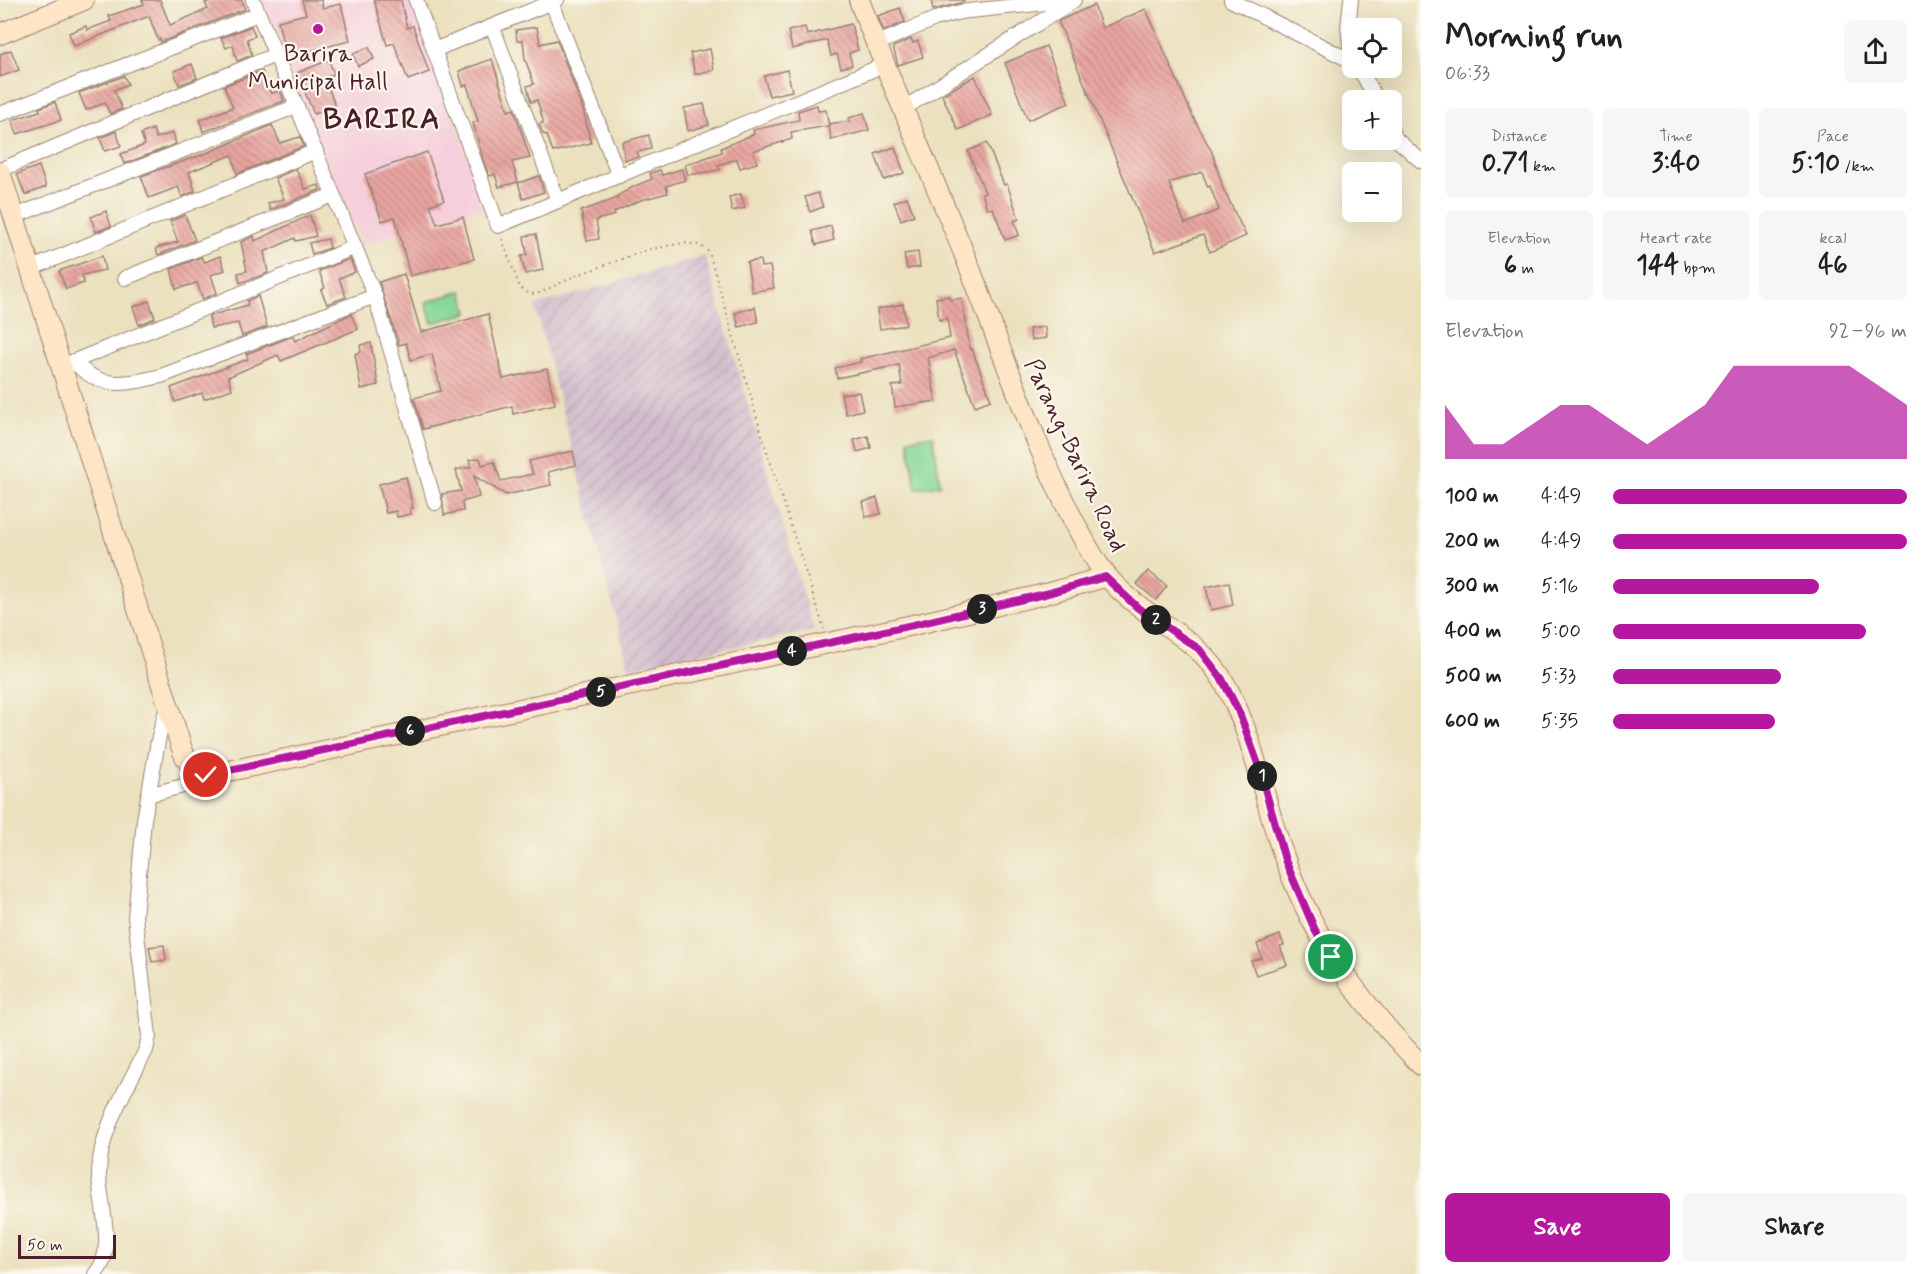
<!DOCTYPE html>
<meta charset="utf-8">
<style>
body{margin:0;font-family:Mynerve,sans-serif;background:#f6f6f6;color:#202124;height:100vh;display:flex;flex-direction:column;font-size:22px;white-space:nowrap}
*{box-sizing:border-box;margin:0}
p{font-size:20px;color:#757577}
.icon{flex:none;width:33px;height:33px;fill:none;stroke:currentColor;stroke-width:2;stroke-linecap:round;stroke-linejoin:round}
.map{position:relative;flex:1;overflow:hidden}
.sheet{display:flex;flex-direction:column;background:#fff;width:510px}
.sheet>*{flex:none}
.tools{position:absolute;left:1342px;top:18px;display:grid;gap:12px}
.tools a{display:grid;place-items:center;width:60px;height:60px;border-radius:9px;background:#fff;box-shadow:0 6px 24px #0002;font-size:30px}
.scale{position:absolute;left:18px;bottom:15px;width:98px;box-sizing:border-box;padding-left:6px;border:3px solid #4a1f2b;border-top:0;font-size:16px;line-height:21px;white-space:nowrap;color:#4a1f2b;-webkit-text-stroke:4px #fbf7ec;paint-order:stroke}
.pin{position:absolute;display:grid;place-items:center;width:51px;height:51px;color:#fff;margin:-26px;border:3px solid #fff;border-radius:50%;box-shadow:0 2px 6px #0007}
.km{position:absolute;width:30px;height:30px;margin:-15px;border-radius:50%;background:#222;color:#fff;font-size:16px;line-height:30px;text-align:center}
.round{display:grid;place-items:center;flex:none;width:63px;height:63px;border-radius:9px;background:#f6f6f6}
.head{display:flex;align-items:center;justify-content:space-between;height:102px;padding:0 24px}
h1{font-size:33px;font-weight:700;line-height:45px}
.metrics{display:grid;grid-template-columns:repeat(3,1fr);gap:9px;height:102px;padding:6px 24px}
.metrics div{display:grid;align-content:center;border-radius:9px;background:#f6f6f6;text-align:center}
.metrics b{font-size:26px;font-weight:700}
.metrics small{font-size:16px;font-weight:400}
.metrics p{font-size:16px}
.chart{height:168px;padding:12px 24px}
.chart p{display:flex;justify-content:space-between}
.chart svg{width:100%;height:108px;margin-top:6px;fill:#b5179e;opacity:.7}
.action{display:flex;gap:12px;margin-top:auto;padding:12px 24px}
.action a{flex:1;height:69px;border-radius:9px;background:#b5179e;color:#fff;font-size:24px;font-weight:700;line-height:69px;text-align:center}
.action a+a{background:#f6f6f6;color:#202124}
ul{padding:0 24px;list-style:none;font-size:20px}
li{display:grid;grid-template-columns:96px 72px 1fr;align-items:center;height:45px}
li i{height:15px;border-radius:8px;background:#b5179e}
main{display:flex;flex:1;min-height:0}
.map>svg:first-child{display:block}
</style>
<main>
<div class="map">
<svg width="1421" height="1274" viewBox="0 0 1421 1274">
<defs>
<pattern id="industrial-furrows" width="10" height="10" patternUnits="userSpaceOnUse" patternTransform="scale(1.5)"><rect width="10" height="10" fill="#d1bdcc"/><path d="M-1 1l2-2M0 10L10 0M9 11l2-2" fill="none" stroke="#b5a2af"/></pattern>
<pattern id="building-back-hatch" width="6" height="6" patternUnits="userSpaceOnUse" patternTransform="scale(1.5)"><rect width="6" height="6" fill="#e9a5a0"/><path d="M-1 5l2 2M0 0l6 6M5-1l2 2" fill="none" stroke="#bf8683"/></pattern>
</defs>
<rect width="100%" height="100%" fill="#fbf7ec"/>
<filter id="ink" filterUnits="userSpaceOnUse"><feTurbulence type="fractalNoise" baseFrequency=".0167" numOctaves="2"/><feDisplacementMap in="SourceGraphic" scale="12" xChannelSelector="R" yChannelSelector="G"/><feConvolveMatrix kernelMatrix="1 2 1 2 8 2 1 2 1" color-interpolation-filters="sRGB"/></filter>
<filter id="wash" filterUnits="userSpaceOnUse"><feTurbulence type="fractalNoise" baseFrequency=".008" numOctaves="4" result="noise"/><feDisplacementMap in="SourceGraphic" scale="24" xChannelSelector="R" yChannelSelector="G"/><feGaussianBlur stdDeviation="1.35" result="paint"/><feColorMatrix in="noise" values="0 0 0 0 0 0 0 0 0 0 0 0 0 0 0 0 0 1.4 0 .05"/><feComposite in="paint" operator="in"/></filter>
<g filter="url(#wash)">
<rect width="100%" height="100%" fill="#ebe1be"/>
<path fill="#f5cfdc" d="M261,0H411L486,207L362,245Z"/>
<path fill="url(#industrial-furrows)" d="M705,256L814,631L629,668L535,306Z"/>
<g fill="#88d897" stroke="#697c61" stroke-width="1.5">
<path d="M462,291L468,313L432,323L426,302Z"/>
<path d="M933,435L940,485L916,489L908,439Z"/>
</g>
<g id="blocks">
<g fill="url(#building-back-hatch)" fill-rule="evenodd">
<path d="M142,0H160L170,25L208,9L205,3L213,0H242L245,9L161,42L160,39L158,40L149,16L74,46L69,33L86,26L87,30L111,21L109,16L144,4Z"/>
<path d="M302,0H321L323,8L341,4L350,41L296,54L294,45L284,48L278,21L306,14Z"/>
<path d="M374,0H401L407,28L413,26L429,72L408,80L394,43L387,45Z"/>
<path d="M931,0H964V2L933,10Z"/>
<path d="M1094,5L1102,28L1146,9L1192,115L1212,152L1223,188L1246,236L1210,252L1203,235L1155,252L1058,21ZM1202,172L1208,187L1210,186L1219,210L1185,224L1169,183Z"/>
<path d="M900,8L905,22L884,31L878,16Z"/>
<path d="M851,24L858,50L849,53L852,65L841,68L837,54L831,56L827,40L792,49L788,31L805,27L807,35Z"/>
<path d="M251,26L255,36L247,39L252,55L237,61L233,45L226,48L221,38Z"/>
<path d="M537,27L540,44L557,40L583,109L591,143L553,152L547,135L543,134L539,124L543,123V120L537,100L531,102L527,86L534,84L525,59L523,40L517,41L516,30Z"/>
<path d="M911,39L913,43L918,41L923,57L898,65L893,47Z"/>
<path d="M1046,46L1069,103L1028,120L1005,63Z"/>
<path d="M369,47L374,59L358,66L353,54Z"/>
<path d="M710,49L714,70L695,74L690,53Z"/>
<path d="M11,50L19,70L0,77V54Z"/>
<path d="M492,59L508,111L514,109L530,158L512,162L518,182L499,187L495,174L489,176L483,159L473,122L478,121L467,85L463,86L459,71Z"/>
<path d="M329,60L334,74L325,78L335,106L314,114L297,73Z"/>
<path d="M192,64L197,78L179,85L174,71Z"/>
<path d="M787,70L792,91L769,96L764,76Z"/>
<path d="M262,71L271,94L280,90L284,101L203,132L200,120L233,107L224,86Z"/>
<path d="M124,76L128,84L114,90L122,109L110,114L105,103L86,110L79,93Z"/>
<path d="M975,76L992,115L958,130L942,95Z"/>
<path d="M55,102L61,120L17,134L12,120L40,111L39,108Z"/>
<path d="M704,104L709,125L688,131L684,108Z"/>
<path d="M817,105L818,111L826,110L829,126L791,132L792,139L753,151L757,163L740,168L737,159L718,165L720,170L688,175L685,165L722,152L721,148L754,134L753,130L799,120L798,111Z"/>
<path d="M864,113L869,130L831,140L829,124L850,121L849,118Z"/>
<path d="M272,125L280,143L300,137L304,146L237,174L232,155L189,172L195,191L182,197L178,187L149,198L141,176L207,153Z"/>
<path d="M153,129L156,138L173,133L176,144L124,164L121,154L145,145L141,134Z"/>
<path d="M116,131L121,146L105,151L100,138Z"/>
<path d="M649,135L651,149L637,152L639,157L625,160L622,142Z"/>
<path d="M987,143L1004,185L1007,184L1019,219L1014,221L1019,235L1005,240L993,208L987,209L982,193L985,192L968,151Z"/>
<path d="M895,147L904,173L884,180L875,154Z"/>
<path d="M427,152L444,200L430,205L437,224L463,217L474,259L410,276L395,217L382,221L365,174Z"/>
<path d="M39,166L46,187L25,195L17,174Z"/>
<path d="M296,169L305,189L319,185L320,190L270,210L268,203L284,199L275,178Z"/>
<path d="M682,169L685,180L666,186L668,193L641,200L614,212L615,215L596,220L599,239L587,241L581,211L618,198L617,196L635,186L652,179L650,173L660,170L662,175Z"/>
<path d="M539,176L544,192L523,199L518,183Z"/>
<path d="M818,193L823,207L810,212L805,197Z"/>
<path d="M741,194L745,208L732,211L729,197Z"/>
<path d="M907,197L914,215L901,220L894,202Z"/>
<path d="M106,211L111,226L96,232L91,217Z"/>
<path d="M185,215L195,240L158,255L156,248L178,242L170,221Z"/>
<path d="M310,215L316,236L296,241L295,238L264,252L268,273L240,283L238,273L247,271L241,242L254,236L255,241Z"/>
<path d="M831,226L834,240L816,245L812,231Z"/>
<path d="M536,234L543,270L525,274L521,256L527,255L524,236Z"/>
<path d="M328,239L330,248L312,254L309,243Z"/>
<path d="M918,252L920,267L907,269L904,254Z"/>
<path d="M102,256L105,270L82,275L84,283L66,289L59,271Z"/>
<path d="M220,256L225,270L211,275L217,293L203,299L197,283L176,289L171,269L201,257L205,262Z"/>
<path d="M350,259L355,272L339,278L346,297L327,304L321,290L325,288L319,271Z"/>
<path d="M760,260L761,267L770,266L774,288L752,292L747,262Z"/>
<path d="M404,274L421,332L488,314L503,379L547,369L555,404L513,414L512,406L423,429L414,398L441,391L432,354L411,360L406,343L399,345L379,282Z"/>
<path d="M258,296L267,327L242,336L238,323L211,328L209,316L248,305L247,301Z"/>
<path d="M949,296L950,300L962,298L970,350L972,349L991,400L975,406L954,350L928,358L936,401L895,407L892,386L902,385L899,365L837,378L835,368L861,362L860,359L950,338L947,318L939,320L936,298Z"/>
<path d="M149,301L155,318L139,325L133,307Z"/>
<path d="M903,304L906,325L880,329L877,309Z"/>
<path d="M755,307L758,322L739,327L735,313Z"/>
<path d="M351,314L358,329L281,361L278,355L228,377L232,389L204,399L202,393L175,402L171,388L248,359L246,354L293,336L295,341Z"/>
<path d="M1045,327L1046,338L1031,340L1029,329Z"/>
<path d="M371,343L378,385L361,389L355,354L361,352L360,345Z"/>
<path d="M859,392L863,410L846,414L841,394Z"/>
<path d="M868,436L871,448L857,452L854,440Z"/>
<path d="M573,451L576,465L548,472L551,485L506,495L474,476L479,497L462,502L463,511L444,515L442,494L461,491L456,470L471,467L469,460L480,458L482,465L494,462L501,481L533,474L529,461Z"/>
<path d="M406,477L413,508L410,509L411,514L397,517L396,511L386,513L379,484Z"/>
<path d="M877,498L881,514L866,517L863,502Z"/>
<path d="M1148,571L1167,586L1156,600L1137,584Z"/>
<path d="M1229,582L1233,605L1211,610L1206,587Z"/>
<path d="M1280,935L1284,945L1280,946L1287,965L1256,975L1251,961L1262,958L1257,944Z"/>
<path d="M164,945L166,960L152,962L149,947Z"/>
</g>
</g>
</g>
<g filter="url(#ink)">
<use href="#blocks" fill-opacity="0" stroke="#9a8074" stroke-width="1.5"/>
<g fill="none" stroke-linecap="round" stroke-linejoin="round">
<g stroke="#9a8074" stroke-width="16">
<g id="street">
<path d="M253,0L375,296L435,503"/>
<path d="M416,0L498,226L884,65"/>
<path d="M1231,0L1353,62"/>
<path d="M1351,0L1348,27L1352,61"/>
<path d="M552,3L619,176"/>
<path d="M493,28L558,201"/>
<path d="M876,44L935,19L960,12L1074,0"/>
<path d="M434,50L557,0"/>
<path d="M1359,68L1377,100"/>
<path d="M903,109L1073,1"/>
<path d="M0,114L258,14"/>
<path d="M1392,131L1396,139L1421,161"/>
<path d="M0,170L275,55"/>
<path d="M15,216L297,106"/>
<path d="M32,268L316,151"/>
<path d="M125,278L333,195"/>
<path d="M74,361C99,391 127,384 161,376L375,296"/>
<path d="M67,364L355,247"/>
<path d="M148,795L183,786L198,772"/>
<path d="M95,1274C118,1251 98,1200 99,1171C100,1130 128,1086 146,1050L149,1036L135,917L144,820L159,736L168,703"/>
</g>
</g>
<g stroke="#9a8074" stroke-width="22">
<g id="secondary">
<path d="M859,0C892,86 930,170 965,256C1005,356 1038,462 1093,556C1128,617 1192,626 1224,682C1256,739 1263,802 1286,862C1317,945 1360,1002 1421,1065"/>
<path d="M0,34L84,0"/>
<path d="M0,172L181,746C187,764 195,775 215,774L913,625L1045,594L1105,577"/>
</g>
</g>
<path stroke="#9a8074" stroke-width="2" stroke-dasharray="1.5 4.5" stroke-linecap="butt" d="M502,239L520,288L530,294L540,293L575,276L647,250L683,243L700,245L709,252L764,442L824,629"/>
<use href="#street" stroke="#fff" stroke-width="14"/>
<use href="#secondary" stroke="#fde5c5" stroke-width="20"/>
</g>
</g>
<g fill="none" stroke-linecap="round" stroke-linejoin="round" filter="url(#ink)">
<g stroke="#fff" stroke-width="12">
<path id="route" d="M206,775L913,625L1045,594L1105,577L1138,608L1199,649L1222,679L1239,712L1258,764L1285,860L1315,930L1331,957"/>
</g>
<use href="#route" stroke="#b5179e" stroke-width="8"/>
</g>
<circle fill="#b5179e" stroke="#fbf7ec" stroke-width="2" cx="318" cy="29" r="6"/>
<g text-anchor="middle" stroke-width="4.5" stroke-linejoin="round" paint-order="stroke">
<g font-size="24" fill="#4a1f2b" stroke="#fbf7ec">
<text x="318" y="61">Barira<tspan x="318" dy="28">Municipal Hall</tspan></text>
</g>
<g font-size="24" fill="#4a1f2b" stroke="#fbf7ec">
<text transform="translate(1076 455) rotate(65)" y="8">Parang-Barira Road</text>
</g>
<g font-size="30" font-weight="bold" letter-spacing="1.5" fill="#4a1f2b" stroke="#fbf7ec">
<text x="382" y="128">BARIRA</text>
</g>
</g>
</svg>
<div class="tools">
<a><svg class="icon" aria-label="locate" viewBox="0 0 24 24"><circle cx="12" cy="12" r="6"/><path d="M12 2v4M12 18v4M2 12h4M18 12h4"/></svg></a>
<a>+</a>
<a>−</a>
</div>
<div class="scale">50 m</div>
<div class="pin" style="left:1331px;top:957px;background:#1e9e55"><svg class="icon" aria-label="arrive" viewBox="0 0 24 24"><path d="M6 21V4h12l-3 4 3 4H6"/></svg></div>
<div class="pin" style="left:206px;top:775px;background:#d93025"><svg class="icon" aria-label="check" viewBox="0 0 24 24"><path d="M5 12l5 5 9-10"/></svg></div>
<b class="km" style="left:1262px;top:776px">1</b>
<b class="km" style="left:1156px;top:620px">2</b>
<b class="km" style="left:982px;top:609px">3</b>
<b class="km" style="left:792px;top:651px">4</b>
<b class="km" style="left:601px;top:692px">5</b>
<b class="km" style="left:410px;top:731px">6</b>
</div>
<section class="sheet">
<div class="head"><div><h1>Morning run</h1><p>06:33</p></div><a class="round"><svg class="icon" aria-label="share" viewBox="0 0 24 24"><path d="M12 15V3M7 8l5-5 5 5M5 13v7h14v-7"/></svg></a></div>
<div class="metrics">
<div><p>Distance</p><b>0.71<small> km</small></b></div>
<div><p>Time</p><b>3:40</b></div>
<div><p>Pace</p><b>5:10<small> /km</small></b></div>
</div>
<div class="metrics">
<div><p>Elevation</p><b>6<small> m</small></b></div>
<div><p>Heart rate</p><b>144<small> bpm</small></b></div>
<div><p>kcal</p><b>46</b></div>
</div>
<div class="chart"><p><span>Elevation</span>92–96 m</p>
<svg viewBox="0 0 160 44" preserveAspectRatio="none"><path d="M0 44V22L10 38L20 38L30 30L40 22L50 22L60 30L70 38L80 30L90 22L100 6L110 6L120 6L130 6L140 6L150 14L160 22V44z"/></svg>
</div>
<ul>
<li><b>100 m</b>4:49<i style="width:100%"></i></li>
<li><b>200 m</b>4:49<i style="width:100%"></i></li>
<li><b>300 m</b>5:16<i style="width:70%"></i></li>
<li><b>400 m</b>5:00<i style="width:86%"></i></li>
<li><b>500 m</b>5:33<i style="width:57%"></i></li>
<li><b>600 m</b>5:35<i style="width:55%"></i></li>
</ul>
<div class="action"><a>Save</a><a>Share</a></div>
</section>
</main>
